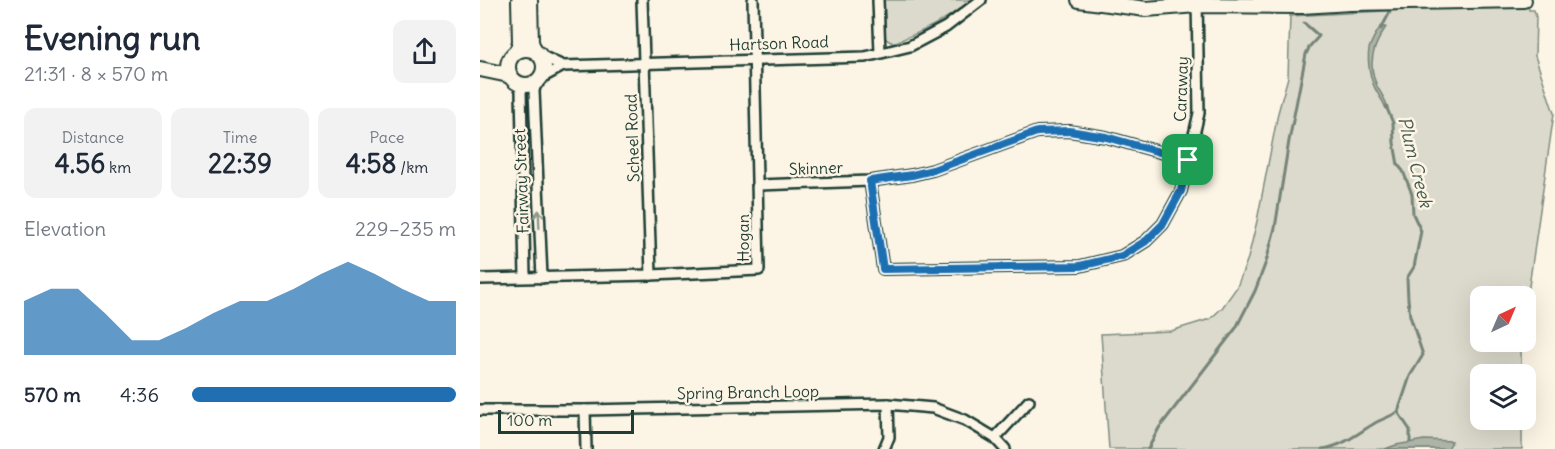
<!DOCTYPE html>
<meta charset="utf-8">
<style>
body{margin:0;font-family:Delius,sans-serif;background:#f2f2f3;color:#1f2937;height:100vh;display:flex;flex-direction:column;font-size:22px;white-space:nowrap}
*{box-sizing:border-box;margin:0}
p{font-size:20px;color:#747a83}
.icon{flex:none;width:33px;height:33px;fill:none;stroke:currentColor;stroke-width:2;stroke-linecap:round;stroke-linejoin:round}
.map{position:relative;flex:1;overflow:hidden}
.details{display:flex;flex-direction:column;background:#fff;width:480px}
.details>*{flex:none}
.needle{width:39px;rotate:44deg}
.tools{position:absolute;left:990px;top:286px;display:grid;gap:12px}
.tools a{display:grid;place-items:center;width:66px;height:66px;border-radius:12px;background:#fff;box-shadow:0 6px 24px #0002;font-size:30px}
.scale{position:absolute;left:18px;bottom:15px;width:136px;box-sizing:border-box;padding-left:6px;border:3px solid #1f3d34;border-top:0;font-size:16px;line-height:21px;white-space:nowrap;color:#1f3d34;-webkit-text-stroke:4px #fcf5e5;paint-order:stroke}
.pin{position:absolute;display:grid;place-items:center;width:51px;height:51px;color:#fff;margin:-26px;border-radius:12px;box-shadow:0 3px 9px #0006}
.round{display:grid;place-items:center;flex:none;width:63px;height:63px;border-radius:12px;background:#f2f2f3}
.summary{display:flex;align-items:center;justify-content:space-between;height:102px;padding:0 24px}
h1{font-size:33px;font-weight:700;line-height:45px}
.figures{display:grid;grid-template-columns:repeat(3,1fr);gap:9px;height:102px;padding:6px 24px}
.figures div{display:grid;align-content:center;border-radius:12px;background:#f2f2f3;text-align:center}
.figures b{font-size:26px;font-weight:700}
.figures small{font-size:16px;font-weight:400}
.figures p{font-size:16px}
.chart{height:168px;padding:12px 24px}
.chart p{display:flex;justify-content:space-between}
.chart svg{width:100%;height:108px;margin-top:6px;fill:#1f6fb2;opacity:.7}
ul{padding:0 24px;list-style:none;font-size:20px}
li{display:grid;grid-template-columns:96px 72px 1fr;align-items:center;height:45px}
li i{height:15px;border-radius:8px;background:#1f6fb2}
main{display:flex;flex:1;min-height:0}
.map>svg:first-child{display:block}
</style>
<main>
<section class="details">
<div class="summary"><div><h1>Evening run</h1><p>21:31 · 8 × 570 m</p></div><a class="round"><svg class="icon" aria-label="share" viewBox="0 0 24 24"><path d="M12 15V3M7 8l5-5 5 5M5 13v7h14v-7"/></svg></a></div>
<div class="figures">
<div><p>Distance</p><b>4.56<small> km</small></b></div>
<div><p>Time</p><b>22:39</b></div>
<div><p>Pace</p><b>4:58<small> /km</small></b></div>
</div>
<div class="chart"><p><span>Elevation</span>229–235 m</p>
<svg viewBox="0 0 160 44" preserveAspectRatio="none"><path d="M0 44V22L10 17L20 17L30 27L40 38L50 38L60 33L70 27L80 22L90 22L100 17L110 11L120 6L130 11L140 17L150 22L160 22V44z"/></svg>
</div>
<ul>
<li><b>570 m</b>4:36<i style="width:100%"></i></li>
</ul>
</section>
<div class="map">
<svg width="1075" height="449" viewBox="0 0 1075 449">
<rect width="100%" height="100%" fill="#fcf5e5"/>
<filter id="ink" filterUnits="userSpaceOnUse"><feTurbulence type="fractalNoise" baseFrequency=".0167" numOctaves="2"/><feDisplacementMap in="SourceGraphic" scale="12" xChannelSelector="R" yChannelSelector="G"/><feConvolveMatrix kernelMatrix="1 2 1 2 8 2 1 2 1" color-interpolation-filters="sRGB"/></filter>
<g filter="url(#ink)">
<g fill="#dcdacc" stroke="#7e8c80" stroke-width="1.5">
<path d="M404,0H491C467,20 442,32 413,43L409,41L405,38Z"/>
<path d="M922,0H1048L1049,10H1054L1056,17L1055,56L1074,113L1046,307V297H1000V342H1041V375H1000V420H1042V449H629L621,334L691,331L730,319L742,308L757,287L768,258L777,221L798,113L808,77L810,16L923,10Z"/>
</g>
<g fill="#aeb3a7" stroke="#758479" stroke-width="1.5">
<path d="M900,27H906C893,46 887,64 897,86C901,94 906,100 908,108L906,109C904,102 900,98 897,92C890,81 887,61 889,49C891,41 896,34 900,27Z"/>
<path d="M944,440L972,441L968,449H905L916,445Z"/>
</g>
<g fill="none" stroke-linecap="round" stroke-linejoin="round">
<g stroke="#758479" stroke-width="3">
<path d="M901,29L911,10"/>
<path d="M918,412L930,430V442"/>
<path d="M668,449L679,428L756,328L775,291L786,262L795,228L809,141L826,54L830,46L839,36L824,23"/>
<path d="M842,449C862,447 878,433 895,423C903,419 911,416 918,412L930,376L943,355L930,316L928,299L927,278L934,267L941,231L933,214L932,194L923,171L918,165L914,143L913,123L906,106"/>
</g>
<g stroke="#1f3d34" stroke-width="14">
<g id="street">
<path d="M162,0L171,275"/>
<path d="M398,0L400,53"/>
<path d="M60,55L83,66L385,57L430,46L466,27L501,0"/>
<path d="M61,78L83,66"/>
<path d="M56,83L54,91L62,278"/>
<path d="M38,84L41,90L45,277"/>
<path d="M390,181L403,269L600,266L642,256L666,241L683,224L701,191L719,113L717,0"/>
<path d="M278,185L390,181L432,175L453,170L557,132L589,131L626,137L708,160"/>
<path d="M0,279L171,275L279,270L273,0"/>
<path d="M0,410H105L408,404L453,408L485,420L515,438L525,449"/>
<path d="M105,410L106,449"/>
<path d="M515,438L549,401"/>
<path d="M404,449L409,437L408,404"/>
</g>
</g>
<g stroke="#1f3d34" stroke-width="18">
<g id="secondary">
<path d="M50,0L51,42L54,50"/>
<path d="M599,0L666,9L717,5L822,6L870,3L1044,0"/>
<circle cx="46" cy="67" r="18"/>
<path d="M37,51L40,42L39,0"/>
<path d="M0,69L24,74L30,76"/>
</g>
</g>
<use href="#street" stroke="#fcf5e5" stroke-width="9"/>
<use href="#secondary" stroke="#fcf5e5" stroke-width="14"/>
</g>
<defs><path id="oneway-shaft" d="M-6 0H5M1.5-3L5.5 0L1.5 3" fill="none" stroke-width="1.6" stroke-linecap="round" stroke-linejoin="round" transform="scale(1.5)"/></defs>
<use stroke="#8e998c" href="#oneway-shaft" transform="translate(59 219) rotate(-92)"/>
</g>
<g fill="none" stroke-linecap="round" stroke-linejoin="round" filter="url(#ink)">
<g stroke="#fff" stroke-width="12">
<path id="route" d="M589,131L626,137L708,160L701,191L683,224L666,241L642,256L600,266L403,269L390,181L432,175L453,170L557,132Z"/>
</g>
<use href="#route" stroke="#1f6fb2" stroke-width="8"/>
</g>
<g text-anchor="middle" stroke-width="5" stroke-linejoin="round" paint-order="stroke">
<g font-size="16" fill="#1f3d34" stroke="#fcf5e5">
<text transform="translate(299 43) rotate(-2)" y="6">Hartson Road</text>
<text transform="translate(701 89) rotate(-88)" y="6">Caraway</text>
<text transform="translate(152 138) rotate(-92)" y="6">Scheel Road</text>
<text transform="translate(336 168) rotate(-2)" y="6">Skinner</text>
<text transform="translate(41 181) rotate(-92)" y="6">Fairway Street</text>
<text transform="translate(263 238) rotate(-90)" y="6">Hogan</text>
<text transform="translate(268 392) rotate(-1)" y="6">Spring Branch Loop</text>
</g>
<g font-size="18" font-style="italic" fill="#435a51" stroke="#fcf5e5">
<text transform="translate(935 162) rotate(76)" y="6">Plum Creek</text>
</g>
</g>
</svg>
<div class="tools">
<a><svg class="needle" viewBox="-14 -14 28 28"><path d="M0-13l5 13h-10z" fill="#e53935"/><path d="M0 13l5-13h-10z" fill="#747a83"/></svg></a>
<a><svg class="icon" aria-label="layers" viewBox="0 0 24 24"><path d="M12 4l9 5-9 5-9-5zM3 14l9 5 9-5"/></svg></a>
</div>
<div class="scale">100 m</div>
<div class="pin" style="left:708px;top:160px;background:#1e9e55"><svg class="icon" aria-label="arrive" viewBox="0 0 24 24"><path d="M6 21V4h12l-3 4 3 4H6"/></svg></div>
</div>
</main>
